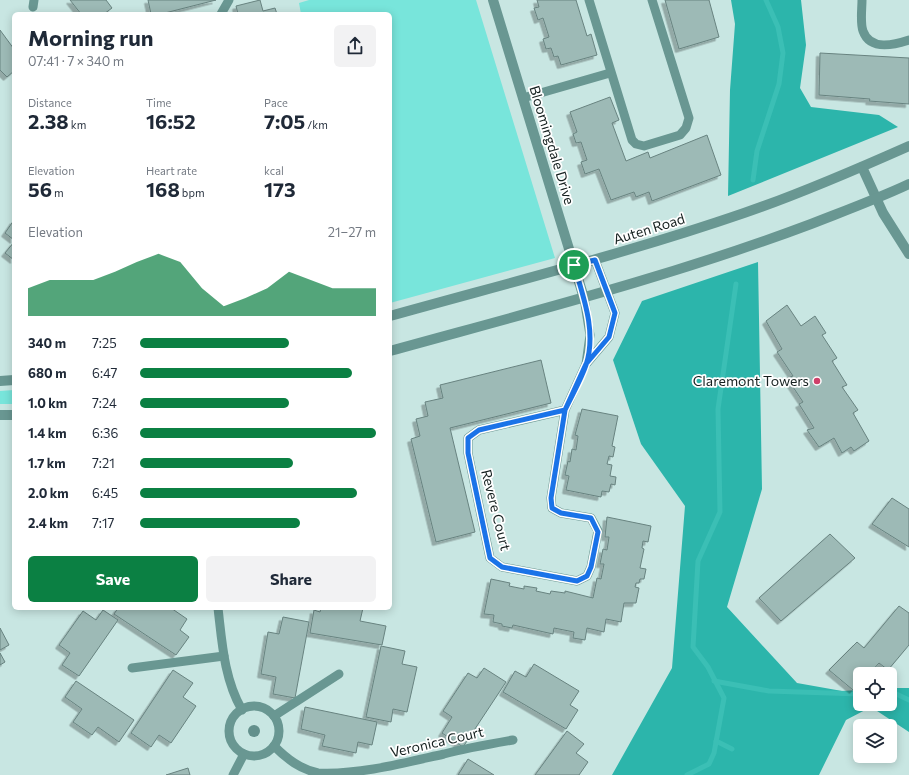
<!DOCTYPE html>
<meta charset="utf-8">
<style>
body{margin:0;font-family:Commissioner,sans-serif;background:#f2f2f3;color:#1f2937;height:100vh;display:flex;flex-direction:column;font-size:15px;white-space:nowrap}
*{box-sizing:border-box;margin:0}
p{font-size:13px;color:#747a83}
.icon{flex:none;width:22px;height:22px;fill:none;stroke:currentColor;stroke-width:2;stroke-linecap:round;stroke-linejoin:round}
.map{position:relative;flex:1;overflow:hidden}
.drawer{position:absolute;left:12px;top:12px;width:380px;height:598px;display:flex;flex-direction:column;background:#fff;border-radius:6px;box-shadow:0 2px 10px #0003}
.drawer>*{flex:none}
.tools{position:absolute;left:853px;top:667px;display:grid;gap:8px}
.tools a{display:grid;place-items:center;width:44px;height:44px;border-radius:6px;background:#fff;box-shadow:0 2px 10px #0003;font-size:20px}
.pin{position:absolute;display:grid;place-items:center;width:34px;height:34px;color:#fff;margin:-17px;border:2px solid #fff;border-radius:50%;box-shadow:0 1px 4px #0007}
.round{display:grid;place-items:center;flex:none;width:42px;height:42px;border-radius:6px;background:#f2f2f3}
.overview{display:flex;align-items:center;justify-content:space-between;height:68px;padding:0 16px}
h1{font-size:22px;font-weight:700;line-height:30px}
.figures{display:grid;grid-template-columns:repeat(3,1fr);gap:6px;height:68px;padding:4px 16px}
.figures div{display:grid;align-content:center}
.figures b{font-size:20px;font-weight:700}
.figures small{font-size:11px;font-weight:400}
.figures p{font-size:11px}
.chart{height:112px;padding:8px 16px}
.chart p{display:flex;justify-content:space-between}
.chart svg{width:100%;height:72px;margin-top:4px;fill:#0b8043;opacity:.7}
.primary-button{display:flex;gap:8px;margin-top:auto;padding:8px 16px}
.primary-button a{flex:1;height:46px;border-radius:6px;background:#0b8043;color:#fff;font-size:16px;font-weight:700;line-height:46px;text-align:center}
.primary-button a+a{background:#f2f2f3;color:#1f2937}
ul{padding:0 16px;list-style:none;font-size:13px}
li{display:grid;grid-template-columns:64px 48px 1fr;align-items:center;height:30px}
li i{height:10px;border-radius:5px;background:#0b8043}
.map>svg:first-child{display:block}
</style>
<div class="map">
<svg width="909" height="775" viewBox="0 0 909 775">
<defs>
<filter id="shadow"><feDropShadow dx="-3.5" dy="3.5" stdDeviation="0" flood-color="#0004"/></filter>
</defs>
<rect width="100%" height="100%" fill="#c8e6e2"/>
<g fill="#78e5db">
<path d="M309,0H476L555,258L390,303V14H301L299,3Z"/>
<path d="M14,390V404H0V391Z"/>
</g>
<g fill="#2cb5ab">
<path d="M731,0H801L806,45L800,88L811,107L879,115L898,127L728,196L730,90L735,24Z"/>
<path d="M758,262L762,489L727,607L797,683L842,691L860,690V704H890V688H909V732L871,707L846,720L819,775H612L672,668L685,506L641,444L613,360L642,301Z"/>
</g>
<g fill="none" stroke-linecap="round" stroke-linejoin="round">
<g stroke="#3bbfb5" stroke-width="5">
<path d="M753,180L757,151L779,84L783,53L778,27L766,0"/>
<path d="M714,681L769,691L860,694"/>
<path d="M890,691L909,700"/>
<path d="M716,741L732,749"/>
<path d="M687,775L709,764L714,753L724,698L708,667L693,647L698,561L720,512L718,409L736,284"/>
</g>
</g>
<g fill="#9dbab6" stroke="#688380" filter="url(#shadow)">
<path d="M70,0H106L112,8L104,14H81Z"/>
<path d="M148,0H216L161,14H151Z"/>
<path d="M260,0L263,11L275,8L277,14H238L236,6Z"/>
<path d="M537,0H576L587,36L591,34L597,55L561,65L558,56L554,57L551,48L546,49L543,39L549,37L543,18L538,20L534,8L539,7Z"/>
<path d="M665,0H709L719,37L679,49Z"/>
<path d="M0,30L14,49V71L7,77L0,70Z"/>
<path d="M820,53L909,58V104L869,101L870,99L819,95Z"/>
<path d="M610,97L619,120L612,123L626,161L648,152L650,158L707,135L721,175L652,201L649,192L636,197L634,192L611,200L599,169L585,174L581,162L587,160L581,142L576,143L573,134L577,132L570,112Z"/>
<path d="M14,220V240L5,233Z"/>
<path d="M14,242V260L5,253Z"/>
<path d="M787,305L801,326L815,316L826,333L822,335L837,358L832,361L847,385L842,387L858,410L853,413L869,441L854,451L851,447L842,453L834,438L819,447L807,430L814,428L799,404L803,402L787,378L793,376L777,352L782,349L766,321Z"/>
<path d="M541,360L551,403L450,428L475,532L436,542L411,439L420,436L416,419L428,416L425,402L443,398L440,385Z"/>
<path d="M582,409L618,416L612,446L615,447L613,457L609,456L607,464L612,465L610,476L616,477L615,485L611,484L609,492L602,491L601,497L566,490L569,476L565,475L568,461L570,462L572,449L576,450L578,436L575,435Z"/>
<path d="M892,498L909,509V547L872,524Z"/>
<path d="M607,517L651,526L648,542L643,541L642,548L644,549L640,568L646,569L644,579H640L639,583H636L635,587L639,588L636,603H624L621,622L606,619L604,632L587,628L585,640L573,638L574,632L554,628L553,634L513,625L512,628L502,626V624L493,622L494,615L484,614L491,579L510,583L509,586L524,589V586L537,588L536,591L550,594L551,591L565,593V591L593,598L597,578L601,579L604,564H600L603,549L607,550L609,537H605Z"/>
<path d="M830,534L855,558L781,621L759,598Z"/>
<path d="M899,606L909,613V645L888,670L879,663L869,674H860V683L853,690L829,670L857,642L864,648Z"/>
<path d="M118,608H171L187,619L180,630L189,637L176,655L114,614Z"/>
<path d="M321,608H363L360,621L386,626L382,645L310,633L314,610L320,612Z"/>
<path d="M103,610L118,620L79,676L62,665L70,653L59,645L83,611L96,620Z"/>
<path d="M283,617L309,622L295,698L273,694L276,677L261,674L268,632L279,634Z"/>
<path d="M0,628L9,645L0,650Z"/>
<path d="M381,646L405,651L402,664L417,667L407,712L393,709L391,722L366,717Z"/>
<path d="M0,653L5,662L0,665Z"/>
<path d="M534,664L579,691L570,705L578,710L566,729L503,692L515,671L526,677Z"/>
<path d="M484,668L506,682L463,747L442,733L452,717L443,711L468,673L477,678Z"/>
<path d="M173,670L193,683L183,697L196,706L171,743L159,735L151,747L131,733Z"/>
<path d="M76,681L134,720L119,742L98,727L92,735L73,722L82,709L65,697Z"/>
<path d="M305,707L377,722L372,745L358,742L356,753L322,746L325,735L301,729Z"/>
<path d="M567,731L584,744L576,753L588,762L579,775H535Z"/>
<path d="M468,759L494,775H458Z"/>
<path d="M188,768L190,775H166Z"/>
</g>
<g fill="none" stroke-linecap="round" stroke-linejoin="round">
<g stroke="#699792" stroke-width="9">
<path d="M589,0L632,140L636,144L644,146L680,135L686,128L689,118L652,0"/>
<path d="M862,0C862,9 860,23 863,31C870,51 894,45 909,40"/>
<path d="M33,7L34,0"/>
<path d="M221,14L229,0"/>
<path d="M523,98L610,73"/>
<path d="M584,298L590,335L586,364"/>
<path d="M565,410L479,430L468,438V453L490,558L502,567L577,581L587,576L591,567L598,531L591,518L561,513L552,508L551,498L565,410L586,364L609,337L615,313L595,260"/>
<path d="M218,608C222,642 224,679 242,710"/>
<path d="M132,668L224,656"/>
<circle cx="254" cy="731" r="25"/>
<path d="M274,716L339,674"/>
<path d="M274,746C287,759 300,769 318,773C359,775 404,763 444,754C467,748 490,744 513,740"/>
<path d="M233,775L244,754"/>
</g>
<g stroke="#699792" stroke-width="10">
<path d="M493,0L584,298"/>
<path d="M862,167L883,213L909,254"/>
</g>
<g stroke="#699792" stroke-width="10">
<path d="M390,316C508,283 628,253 744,213C800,194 855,170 909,146"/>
<path d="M390,351C531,312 673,276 811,224C844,211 877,199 909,184"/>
<path d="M0,381L14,380"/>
<path d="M0,415H14"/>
</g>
</g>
<circle fill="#63908c" cx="254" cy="731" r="6"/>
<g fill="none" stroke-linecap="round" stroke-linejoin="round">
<g stroke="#fff" stroke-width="8">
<path id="route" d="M574,265C583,296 597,332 586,365C581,380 572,395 565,410L479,430L468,438V453L490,558L502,567L577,581L587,576L591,567L598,532L591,518L561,513L552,508L551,498L565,410L586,364L609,337L615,313L595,260L574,265"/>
</g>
<use href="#route" stroke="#1a73e8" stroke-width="5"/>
</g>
<circle fill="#cf4069" stroke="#fff" stroke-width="1.5" cx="817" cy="381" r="4"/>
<g text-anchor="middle" stroke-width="3.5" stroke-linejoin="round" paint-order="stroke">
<g font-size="14" fill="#162120" stroke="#fff">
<text transform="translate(552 145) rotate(73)" y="5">Bloomingdale Drive</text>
<text transform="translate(649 229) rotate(-17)" y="5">Auten Road</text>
<text transform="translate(496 510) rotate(76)" y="5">Revere Court</text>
<text transform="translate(437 742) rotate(-13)" y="5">Veronica Court</text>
</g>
<g font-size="14" fill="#162120" stroke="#fff" text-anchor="end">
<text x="809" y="386">Claremont Towers</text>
</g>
</g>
</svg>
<div class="tools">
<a><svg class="icon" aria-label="locate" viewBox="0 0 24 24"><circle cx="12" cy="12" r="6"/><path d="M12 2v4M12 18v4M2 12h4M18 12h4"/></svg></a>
<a><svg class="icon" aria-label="layers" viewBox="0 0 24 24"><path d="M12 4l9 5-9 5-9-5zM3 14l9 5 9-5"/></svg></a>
</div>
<div class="pin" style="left:574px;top:265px;background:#1e9e55"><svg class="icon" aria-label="arrive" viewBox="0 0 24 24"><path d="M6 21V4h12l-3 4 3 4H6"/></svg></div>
<section class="drawer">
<div class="overview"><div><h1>Morning run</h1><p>07:41 · 7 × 340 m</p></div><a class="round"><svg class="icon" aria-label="share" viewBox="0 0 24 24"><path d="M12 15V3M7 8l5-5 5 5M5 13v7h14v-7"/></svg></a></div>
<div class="figures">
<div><p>Distance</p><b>2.38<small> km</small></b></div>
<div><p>Time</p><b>16:52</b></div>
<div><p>Pace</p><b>7:05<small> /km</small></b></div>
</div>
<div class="figures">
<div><p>Elevation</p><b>56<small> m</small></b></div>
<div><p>Heart rate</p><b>168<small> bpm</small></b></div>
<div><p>kcal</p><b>173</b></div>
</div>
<div class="chart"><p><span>Elevation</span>21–27 m</p>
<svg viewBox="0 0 160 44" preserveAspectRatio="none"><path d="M0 44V27L10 22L20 22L30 22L40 17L50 11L60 6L70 11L80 27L90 38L100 33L110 27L120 17L130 22L140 27L150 27L160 27V44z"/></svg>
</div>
<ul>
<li><b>340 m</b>7:25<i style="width:63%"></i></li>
<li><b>680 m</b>6:47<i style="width:90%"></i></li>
<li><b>1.0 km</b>7:24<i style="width:63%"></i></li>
<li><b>1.4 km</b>6:36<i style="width:100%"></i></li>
<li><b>1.7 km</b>7:21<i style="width:65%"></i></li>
<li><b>2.0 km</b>6:45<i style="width:92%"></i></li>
<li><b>2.4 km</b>7:17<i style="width:68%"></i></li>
</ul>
<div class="primary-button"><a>Save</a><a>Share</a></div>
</section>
</div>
